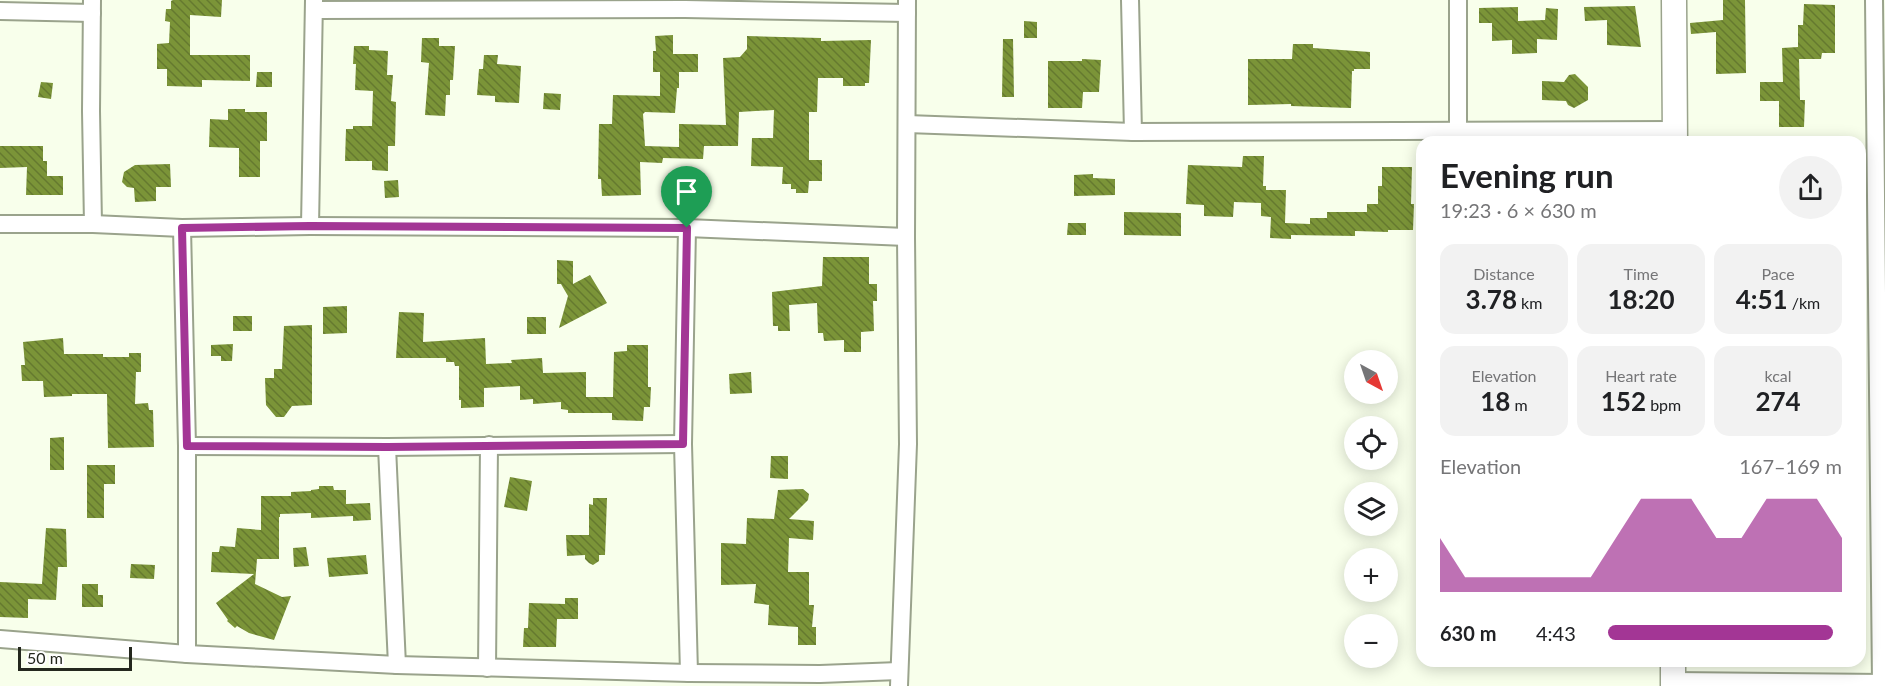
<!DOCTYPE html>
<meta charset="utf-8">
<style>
body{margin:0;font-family:Lato,sans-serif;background:#f2f2f2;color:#202124;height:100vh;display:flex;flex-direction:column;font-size:22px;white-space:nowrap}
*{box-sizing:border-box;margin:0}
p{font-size:20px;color:#757577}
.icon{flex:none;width:33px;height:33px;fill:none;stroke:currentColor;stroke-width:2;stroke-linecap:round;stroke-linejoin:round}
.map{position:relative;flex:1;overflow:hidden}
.drawer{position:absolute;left:1416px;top:136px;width:450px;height:531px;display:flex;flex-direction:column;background:#fff;border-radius:18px;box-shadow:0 3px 15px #0003}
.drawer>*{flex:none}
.needle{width:39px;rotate:140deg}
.controls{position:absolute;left:1344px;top:350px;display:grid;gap:12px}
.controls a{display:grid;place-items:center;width:54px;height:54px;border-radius:50%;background:#fff;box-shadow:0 3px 15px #0003;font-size:30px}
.scale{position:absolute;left:18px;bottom:15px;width:114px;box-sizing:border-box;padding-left:6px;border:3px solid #24281e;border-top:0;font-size:16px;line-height:21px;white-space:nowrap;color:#24281e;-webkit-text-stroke:4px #fff;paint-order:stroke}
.pin{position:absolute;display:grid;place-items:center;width:51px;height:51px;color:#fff;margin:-62px -26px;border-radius:50% 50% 50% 0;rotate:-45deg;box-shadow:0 0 6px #0007}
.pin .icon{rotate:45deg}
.round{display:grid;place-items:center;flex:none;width:63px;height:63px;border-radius:32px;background:#f2f2f2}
.head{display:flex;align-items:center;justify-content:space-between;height:102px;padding:0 24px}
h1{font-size:33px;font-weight:700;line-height:45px}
.figures{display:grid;grid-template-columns:repeat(3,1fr);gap:9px;height:102px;padding:6px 24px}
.figures div{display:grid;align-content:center;border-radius:15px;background:#f2f2f2;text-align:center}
.figures b{font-size:26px;font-weight:700}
.figures small{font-size:16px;font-weight:400}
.figures p{font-size:16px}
.chart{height:168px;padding:12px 24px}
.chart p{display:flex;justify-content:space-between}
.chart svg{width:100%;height:108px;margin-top:6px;fill:#a33695;opacity:.7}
ul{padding:0 24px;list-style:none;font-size:20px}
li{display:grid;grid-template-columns:96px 72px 1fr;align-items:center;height:45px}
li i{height:15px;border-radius:8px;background:#a33695}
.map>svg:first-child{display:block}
</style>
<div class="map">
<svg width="1885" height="686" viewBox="0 0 1885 686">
<defs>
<pattern id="building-back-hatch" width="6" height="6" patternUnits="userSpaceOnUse" patternTransform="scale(1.5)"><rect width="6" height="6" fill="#7b9438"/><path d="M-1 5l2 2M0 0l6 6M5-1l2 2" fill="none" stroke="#65792f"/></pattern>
</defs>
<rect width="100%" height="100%" fill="#f8ffeb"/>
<g fill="url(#building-back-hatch)">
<path d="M173,0H222L221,17L190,15V55H250V81L202,80V87L167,86V69H157V44L169,43L170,22L165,21L166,9H171V1Z"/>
<path d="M1723,0H1745L1746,73L1716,74V32L1691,34L1690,23L1723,20Z"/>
<path d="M1804,4L1835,5V53H1822L1821,59H1799L1800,100H1805L1804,127H1779V101H1760V82H1783L1782,48L1798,47V25H1803Z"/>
<path d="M1635,6L1641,47L1607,45V20L1585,21L1584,7Z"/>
<path d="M1518,7V21L1545,20L1546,8L1558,9L1557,40L1537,39V53L1512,54V40L1492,41V23H1479V8Z"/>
<path d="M1024,21L1037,22V38H1024Z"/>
<path d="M673,35V54H698V72H679V88H677L675,113L645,112L643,114L645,146L679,147V124L726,125L723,58L740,57L747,49V36L821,38V41L871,40L869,83H865V86H843V78H818L817,112H809V160H822V181H809L808,193H796V189H791V184H782L783,167L751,166L752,138H773L774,110L739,112L738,146H704L703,159L663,158L662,163L640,162L641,195L602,196L601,179H598L599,124H612L613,95L660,96V72H653V51H656L655,36Z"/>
<path d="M422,38H439V46H455L453,80H450V95H446L445,116L425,115L429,63L421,62Z"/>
<path d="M1003,39H1013L1014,97H1002Z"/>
<path d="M1293,44H1313V48L1370,52V69H1354V71H1352L1351,108L1291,106V104L1248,105V59H1292Z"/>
<path d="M354,46H369V50L388,51L387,75H393L391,101L396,102L395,146H388V171L372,170V161H345L346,129H353V126H372L373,91L355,90L356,64H353Z"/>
<path d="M484,55H498L497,64L521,66L519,103L495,102V96L477,95L479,69H483Z"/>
<path d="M1082,59L1101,60L1099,92H1083L1082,108H1048V61H1082Z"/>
<path d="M257,72H272V87H256Z"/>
<path d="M1575,74L1588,87V100L1574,108L1568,105L1566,101L1542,100V81L1564,82L1569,75Z"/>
<path d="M41,82L53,83L51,99L38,97Z"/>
<path d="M544,93L561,94L560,110L543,109Z"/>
<path d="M228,109H245V112H267V141H260V177H239V148L209,147L210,119L228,120Z"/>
<path d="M0,146H43V161H47V176H63V195H26L27,167L0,168Z"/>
<path d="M1243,156H1264L1263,186H1266V190H1286L1285,223L1310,224V218H1327V212H1367V204H1378V186H1382V167H1412L1411,204H1414L1413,230H1388V232L1355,231V236L1291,235V239L1270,238L1271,217L1261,216V203L1234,202L1233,217L1204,216V205L1186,204L1188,165L1242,167Z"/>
<path d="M170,164L171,187H156V201L135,202L134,188L127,187L122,182L124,172L135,165Z"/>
<path d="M1093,174V178L1115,179V195L1074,196V175Z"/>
<path d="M398,180L399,197L385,198L384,181Z"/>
<path d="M1124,212L1181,213V236L1124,235Z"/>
<path d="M1068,223H1086V235H1067Z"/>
<path d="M823,257H869V284H877V301H873L874,331L861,332V352H844V340L824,341L823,333H818L817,303L789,305L790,331H778V326H773L772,292L822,286Z"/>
<path d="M557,260L573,261V284L590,275L607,303L559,328L568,296L561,284H557Z"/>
<path d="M347,306V333L323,334V307Z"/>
<path d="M399,312L424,313L423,342L485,338L486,364L512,363L511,360L542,358L543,373L586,372V397H613L614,352L627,351V345H648V387H651L650,407H644L643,421L612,420V413H568V410L561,409V402L533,404V399L520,400V386L484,388V407L461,408V400H459V366H455L454,362H446V358H396Z"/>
<rect x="233" y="316" width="19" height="15"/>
<rect x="527" y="317" width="19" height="17"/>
<path d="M312,325V405L292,406L284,417H276L266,405L265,378H274V369H282L284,326Z"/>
<path d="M63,338L64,354H103V357H129V353H141V372H136L135,404L148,403L149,410H153L154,447L108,448L107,394H72V396L44,397L43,381H22L21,365H25L23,342Z"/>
<path d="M233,344L232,361H221V356H211V345Z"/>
<path d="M751,372L752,393L730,394L729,374Z"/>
<path d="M64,437V470H50V438Z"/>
<path d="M771,456H788V479L770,478Z"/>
<path d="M87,465H115V484H104V518H87Z"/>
<path d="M510,477L532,481L527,511L504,507Z"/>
<path d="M319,486H333L334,490H346V504L370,503L371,520L353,521V516L311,518V513L280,514V517H279V559H257L255,584L282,597L291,596L274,640L249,633L237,626L235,628L227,621L228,620L216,603L254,574L211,572L212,552H219L220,546L235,547L237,528L261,530V496H291V492L311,491V490L319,489Z"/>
<path d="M803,489L809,494L808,500L789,519L814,521L813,540L789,538L788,572H809V605H814L812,627H816V645H798V627L768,625L769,605L754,603L756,584L721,585V543L746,544L747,518L774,519L778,490Z"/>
<path d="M593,498H607L605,555H599V561L593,565L589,563L585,559V555L567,556L566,535H589V504L593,505Z"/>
<path d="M46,528L66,529L67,567H58L56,600L28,599V618L0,617V582L42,584Z"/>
<path d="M306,547L309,566L294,567L293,548Z"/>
<path d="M366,555L368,574L329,577L327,558Z"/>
<path d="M131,564L155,565L154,579L130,578Z"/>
<path d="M82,584H98V595H103V607H82Z"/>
<path d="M565,598H578V619H557L556,647H523L524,628H528L529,603L565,604Z"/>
</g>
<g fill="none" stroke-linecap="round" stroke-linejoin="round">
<g stroke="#9aa38c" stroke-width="20">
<g id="street">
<path d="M92,0L91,111L93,224"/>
<path d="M1130,0L1133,132"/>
<path d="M1874,0L1881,683"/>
<path d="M314,10L685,9L907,13"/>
<path d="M0,11L92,13"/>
<path d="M907,124L1133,132L1675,130"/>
<path d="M1458,131V0"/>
<path d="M0,224H93L182,228L310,226L687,228L906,237"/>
<path d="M310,226L314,0"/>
<path d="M182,228L187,446V654"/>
<path d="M687,228L683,444L689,673"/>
<path d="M187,446L387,447L683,444"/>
<path d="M387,447L397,665"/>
<path d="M0,639L187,654L397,665L689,673L820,674L899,671"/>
<path d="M487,668L489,445"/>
<path d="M1673,681L1885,683"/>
<path d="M899,686L908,444L906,237L907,0"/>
</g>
</g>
<g stroke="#9aa38c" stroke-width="27">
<g id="secondary">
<path d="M1674,0L1675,142"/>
<path d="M1673,662V686"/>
</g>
</g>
<use href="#street" stroke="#fff" stroke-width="16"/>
<use href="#secondary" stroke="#fff" stroke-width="24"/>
</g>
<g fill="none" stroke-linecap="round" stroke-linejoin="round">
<g stroke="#fff" stroke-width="12">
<path id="route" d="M310,226L687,228L683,444L387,447L187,446L182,228Z"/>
</g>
<use href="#route" stroke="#a33695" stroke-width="8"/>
</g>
</svg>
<div class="controls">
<a><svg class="needle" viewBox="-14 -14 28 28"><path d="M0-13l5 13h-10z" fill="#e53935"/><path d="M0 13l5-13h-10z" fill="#757577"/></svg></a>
<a><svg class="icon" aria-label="locate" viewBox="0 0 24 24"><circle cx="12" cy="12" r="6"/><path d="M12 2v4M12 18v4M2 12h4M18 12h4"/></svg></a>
<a><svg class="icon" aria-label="layers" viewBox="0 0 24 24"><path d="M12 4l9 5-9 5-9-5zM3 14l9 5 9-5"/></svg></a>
<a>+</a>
<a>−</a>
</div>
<div class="scale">50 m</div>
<div class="pin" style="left:687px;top:228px;background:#1e9e55"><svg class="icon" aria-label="arrive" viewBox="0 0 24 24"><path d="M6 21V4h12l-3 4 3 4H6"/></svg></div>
<section class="drawer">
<div class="head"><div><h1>Evening run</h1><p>19:23 · 6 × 630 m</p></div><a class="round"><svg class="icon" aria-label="share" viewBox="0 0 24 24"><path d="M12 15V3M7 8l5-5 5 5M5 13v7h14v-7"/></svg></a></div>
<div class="figures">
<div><p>Distance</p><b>3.78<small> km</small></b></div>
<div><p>Time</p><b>18:20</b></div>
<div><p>Pace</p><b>4:51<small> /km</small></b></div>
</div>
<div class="figures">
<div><p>Elevation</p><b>18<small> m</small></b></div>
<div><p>Heart rate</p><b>152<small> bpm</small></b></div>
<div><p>kcal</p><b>274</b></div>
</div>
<div class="chart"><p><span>Elevation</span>167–169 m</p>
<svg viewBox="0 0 160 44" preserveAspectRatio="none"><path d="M0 44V22L10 38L20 38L30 38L40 38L50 38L60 38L70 22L80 6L90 6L100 6L110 22L120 22L130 6L140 6L150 6L160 22V44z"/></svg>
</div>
<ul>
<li><b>630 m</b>4:43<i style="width:96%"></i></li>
</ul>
</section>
</div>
